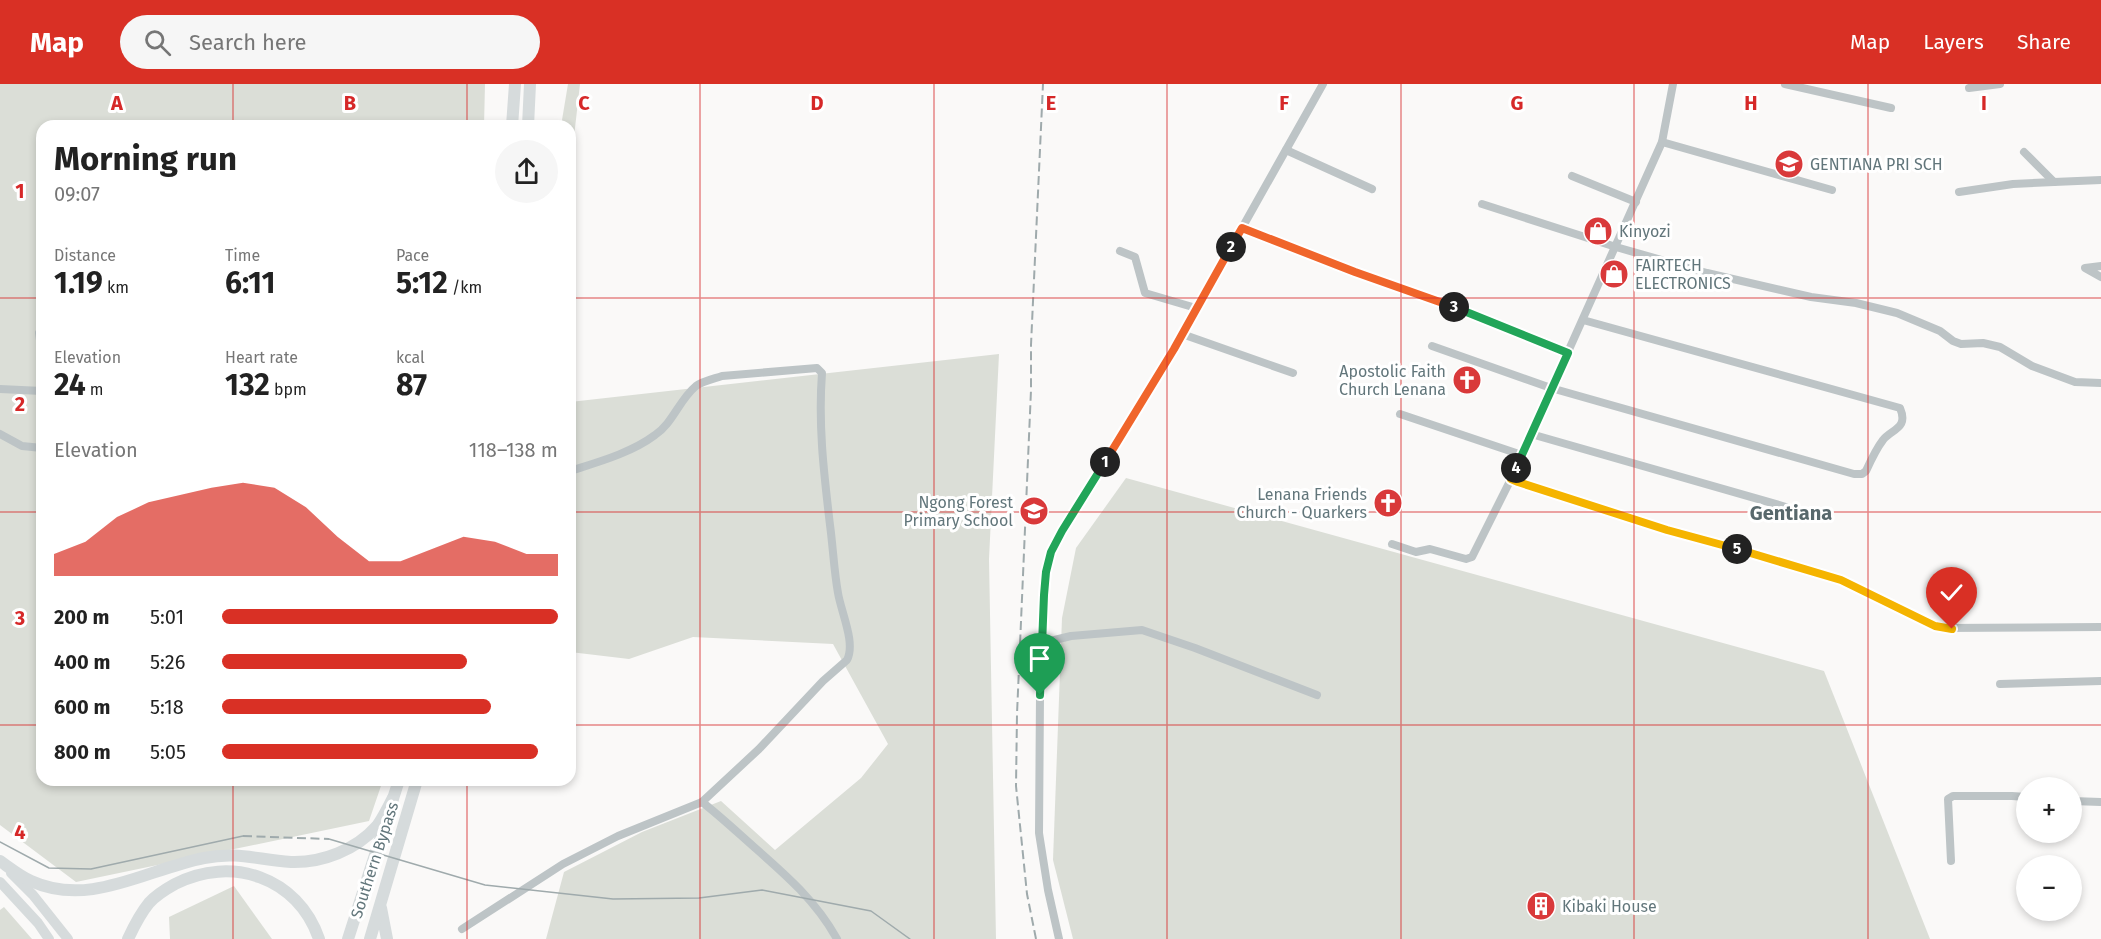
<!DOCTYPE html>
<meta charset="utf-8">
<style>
body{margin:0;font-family:"Fira Sans",sans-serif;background:#f6f6f6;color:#222;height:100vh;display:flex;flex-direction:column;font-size:22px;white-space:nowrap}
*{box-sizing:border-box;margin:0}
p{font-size:20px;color:#767676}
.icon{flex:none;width:33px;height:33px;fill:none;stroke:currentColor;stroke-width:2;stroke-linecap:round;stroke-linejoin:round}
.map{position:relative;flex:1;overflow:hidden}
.details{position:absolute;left:36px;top:36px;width:540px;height:666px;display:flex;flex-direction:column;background:#fff;border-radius:18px;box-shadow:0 3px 9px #0003}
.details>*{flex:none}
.controls{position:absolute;left:2016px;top:693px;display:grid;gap:12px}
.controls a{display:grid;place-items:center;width:66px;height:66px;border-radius:50%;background:#fff;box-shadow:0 3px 9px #0003;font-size:30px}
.pin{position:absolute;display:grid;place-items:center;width:51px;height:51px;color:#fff;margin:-62px -26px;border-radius:50% 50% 50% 0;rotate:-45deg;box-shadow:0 0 6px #0007}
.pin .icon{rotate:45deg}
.km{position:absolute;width:30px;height:30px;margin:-15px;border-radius:50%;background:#222;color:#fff;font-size:16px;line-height:30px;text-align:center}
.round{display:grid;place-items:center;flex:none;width:63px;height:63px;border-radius:32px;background:#f6f6f6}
.overview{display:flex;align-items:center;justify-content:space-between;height:102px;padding:0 18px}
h1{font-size:33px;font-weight:700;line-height:45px}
.metrics{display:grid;grid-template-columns:repeat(3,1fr);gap:9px;height:102px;padding:6px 18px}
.metrics div{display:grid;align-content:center}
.metrics b{font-size:30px;font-weight:700}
.metrics small{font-size:16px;font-weight:400}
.metrics p{font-size:16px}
.chart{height:168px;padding:12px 18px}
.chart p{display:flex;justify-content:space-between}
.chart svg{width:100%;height:108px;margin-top:6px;fill:#d93025;opacity:.7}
ul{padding:0 18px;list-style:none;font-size:20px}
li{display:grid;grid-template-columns:96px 72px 1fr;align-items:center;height:45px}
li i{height:15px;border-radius:8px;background:#d93025}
header{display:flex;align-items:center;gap:36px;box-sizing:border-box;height:84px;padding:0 30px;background:#d93025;color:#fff}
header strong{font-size:28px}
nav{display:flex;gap:33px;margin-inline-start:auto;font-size:21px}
.search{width:420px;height:54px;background:#f6f6f6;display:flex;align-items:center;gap:15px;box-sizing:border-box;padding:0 21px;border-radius:33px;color:#767676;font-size:22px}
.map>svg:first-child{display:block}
</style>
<header>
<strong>Map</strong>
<div class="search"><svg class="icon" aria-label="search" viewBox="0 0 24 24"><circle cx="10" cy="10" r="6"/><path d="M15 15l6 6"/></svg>Search here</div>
<nav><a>Map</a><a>Layers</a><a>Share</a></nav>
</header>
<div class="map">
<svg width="2101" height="855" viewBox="0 0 2101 855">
<rect width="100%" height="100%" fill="#faf9f8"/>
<g fill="#dbded7">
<path d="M0,0H485L484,42H42V696H383L369,737L76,798L0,741Z"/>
<path d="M568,0H580L570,88V42H561Z"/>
<path d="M999,270L989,475L996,855H546L564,788L642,748L721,717L775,766L861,694L888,660L833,560L693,553L629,575L570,568V318Z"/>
<path d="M1126,394L1824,587L1930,855H1073L1053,776L1062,534L1076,464Z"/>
<path d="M234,802L272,855H170L169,833Z"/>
<path d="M4,823L32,855H0V826Z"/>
</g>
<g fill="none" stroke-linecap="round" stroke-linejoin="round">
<g stroke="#bdc4c6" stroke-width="8">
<path d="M1673,0L1662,58L1511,395L1667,445L1825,490L1841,496L1942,544L2101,543"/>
<path d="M1785,0L1891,24"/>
<path d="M1969,4L2000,0"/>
<path d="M1662,58L1832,106"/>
<path d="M1286,66L1372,105"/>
<path d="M2024,68L2054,98L2101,96"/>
<path d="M1572,92L1636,118"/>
<path d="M1959,108L2013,100L2054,98"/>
<path d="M1482,120L1616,163L1707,189L1811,213L1856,219L1897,229L1940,247L1953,257L1961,260L1983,259L2000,263L2032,282L2075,298L2101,299"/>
<path d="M1242,144L1355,188L1475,230L1568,269"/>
<path d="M1120,167L1135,173L1145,209L1196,224"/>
<path d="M2101,182L2085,184L2101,193"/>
<path d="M39,249L42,271"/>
<path d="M1182,250L1293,289"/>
<path d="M1432,262L1551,304L1854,390H1862L1866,387C1871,376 1876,365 1883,356C1891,345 1909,345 1900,324L1583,236"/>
<path d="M0,305L42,307"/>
<path d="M1400,330L1522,371"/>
<path d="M0,350L22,362L42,364"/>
<path d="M1531,350L1786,423"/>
<path d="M570,387C598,378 631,369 655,351C673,339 679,316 696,302C703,297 713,295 722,292L817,284L822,289C818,341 824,390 830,441C833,463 834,487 838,509C841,528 856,559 847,576L823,597L759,665L702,718"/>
<path d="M1392,460L1416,468L1430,465L1466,475L1472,473L1511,395"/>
<path d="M1042,559L1071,552L1142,546L1195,564L1317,611"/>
<path d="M2000,600L2101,597"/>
<path d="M2072,717L2101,718"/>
<path d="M1951,777L1948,715L1953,712H2012L2026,713"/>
<path d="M462,845L563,780L618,752L702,718C720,732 737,748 754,763C786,791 816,817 837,855"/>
<path d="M1059,855L1048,806L1039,749L1040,611L1044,511L1046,488L1051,468L1062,447L1088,408L1174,265L1323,0"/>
</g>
<g stroke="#d6dbdc" stroke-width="10">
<path d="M11,789L33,811L68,855"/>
<path d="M0,798L38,839L49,855"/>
</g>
<g stroke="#d6dbdc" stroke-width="12">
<path d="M512,42L515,0"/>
<path d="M528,42L530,0"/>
<path d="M0,777C10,784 20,792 31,797C90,824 147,785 204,774C238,767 258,776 291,778C322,779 356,766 377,742C383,734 388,723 393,714"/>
<path d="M381,824L387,855"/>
<path d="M128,855C134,842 140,830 149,819C156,811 166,805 175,800C231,771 298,793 319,855"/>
<path d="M348,855L399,696"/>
<path d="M370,855L417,696"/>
</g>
<g stroke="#9faaac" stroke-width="1.5">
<path d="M329,755L485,801L613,815L699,814L762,806L871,827L910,855"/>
<path d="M0,758L49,784L91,785L243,752"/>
</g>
<g stroke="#9faaac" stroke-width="2" stroke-dasharray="9 4.5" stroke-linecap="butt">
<path d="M243,752L329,755"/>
<path d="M1036,855L1027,810L1016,702L1017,630L1031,306V261L1043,0"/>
</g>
</g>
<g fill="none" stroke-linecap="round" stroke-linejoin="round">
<g stroke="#fff" stroke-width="12">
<path id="split-1" d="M1040,611L1044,511L1046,488L1051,468L1062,447L1105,378"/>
</g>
<g stroke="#fff" stroke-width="12">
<path id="split-2" d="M1105,378L1174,265L1231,163"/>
</g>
<g stroke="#fff" stroke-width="12">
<path id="split-3" d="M1231,163L1242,144L1355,188L1454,223"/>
</g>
<g stroke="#fff" stroke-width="12">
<path id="split-4" d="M1454,223L1568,269L1516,384"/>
</g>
<g stroke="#fff" stroke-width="12">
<path id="split-5" d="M1516,384L1511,395L1518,398L1667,446L1737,465"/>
</g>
<g stroke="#fff" stroke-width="12">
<path id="split-6" d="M1737,465L1841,496L1935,542L1952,545"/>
</g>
<use href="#split-1" stroke="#22a559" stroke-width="8"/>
<use href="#split-2" stroke="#f0652b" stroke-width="8"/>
<use href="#split-3" stroke="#f0652b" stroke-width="8"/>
<use href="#split-4" stroke="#22a559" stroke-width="8"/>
<use href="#split-5" stroke="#f5b400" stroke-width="8"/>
<use href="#split-6" stroke="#f5b400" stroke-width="8"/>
</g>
<path fill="none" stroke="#d62828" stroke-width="1.5" stroke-opacity="0.55" d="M233,0V42M467,0V42M700,0V855M934,0V855M1167,0V855M1401,0V855M1634,0V855M1868,0V855M0,214H42M570,214H2101M0,428H42M570,428H2101M0,641H42M570,641H2101M233,696V855M467,696V855"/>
<defs>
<g id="school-disc" transform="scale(1.5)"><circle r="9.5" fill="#d9393a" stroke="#fff"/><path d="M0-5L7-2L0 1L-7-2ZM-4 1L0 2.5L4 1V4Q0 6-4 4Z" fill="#fff"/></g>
<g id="shop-disc" transform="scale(1.5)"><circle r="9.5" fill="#d9393a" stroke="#fff"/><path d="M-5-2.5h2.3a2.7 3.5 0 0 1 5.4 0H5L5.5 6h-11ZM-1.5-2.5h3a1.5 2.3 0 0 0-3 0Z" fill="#fff"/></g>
<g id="church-disc" transform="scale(1.5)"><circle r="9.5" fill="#d9393a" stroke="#fff"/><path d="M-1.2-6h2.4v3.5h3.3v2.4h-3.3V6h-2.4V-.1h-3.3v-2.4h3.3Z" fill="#fff"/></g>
<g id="building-disc" transform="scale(1.5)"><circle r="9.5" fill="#d9393a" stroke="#fff"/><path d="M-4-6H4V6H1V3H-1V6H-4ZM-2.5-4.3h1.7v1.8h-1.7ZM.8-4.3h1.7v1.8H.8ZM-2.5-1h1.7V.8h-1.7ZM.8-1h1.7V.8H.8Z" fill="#fff"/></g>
</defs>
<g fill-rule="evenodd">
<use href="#school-disc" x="1789" y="80"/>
<use href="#shop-disc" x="1598" y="147"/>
<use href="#shop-disc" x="1614" y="190"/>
<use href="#church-disc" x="1467" y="296"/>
<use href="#church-disc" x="1388" y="419"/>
<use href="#school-disc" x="1034" y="427"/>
<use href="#building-disc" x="1541" y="822"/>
</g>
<g text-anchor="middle" stroke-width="6" stroke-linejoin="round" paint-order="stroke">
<g font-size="16" fill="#62767b" stroke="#fff" text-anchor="start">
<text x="1810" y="86">GENTIANA PRI SCH</text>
<text x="1619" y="153">Kinyozi</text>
<text x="1635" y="187">FAIRTECH<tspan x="1635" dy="18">ELECTRONICS</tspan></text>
<text x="1446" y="293" text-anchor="end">Apostolic Faith<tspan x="1446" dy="18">Church Lenana</tspan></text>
<text x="1367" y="416" text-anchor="end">Lenana Friends<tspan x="1367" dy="18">Church - Quarkers</tspan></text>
<text x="1013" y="424" text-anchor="end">Ngong Forest<tspan x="1013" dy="18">Primary School</tspan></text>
<text x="1562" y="828">Kibaki House</text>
</g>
<g font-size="16" fill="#62767b" stroke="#fff">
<text transform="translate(374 776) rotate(-72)" y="6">Southern Bypass</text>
</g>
<g font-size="20" font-weight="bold" fill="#58686c" stroke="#fff">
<text x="1791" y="436">Gentiana</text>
</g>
</g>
<g font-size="20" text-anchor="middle" font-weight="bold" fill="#d62828" stroke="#fff" stroke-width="6" stroke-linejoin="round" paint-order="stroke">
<text x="117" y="26">A</text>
<text x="350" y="26">B</text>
<text x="584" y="26">C</text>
<text x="817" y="26">D</text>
<text x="1051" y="26">E</text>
<text x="1284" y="26">F</text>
<text x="1517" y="26">G</text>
<text x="1751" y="26">H</text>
<text x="1984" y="26">I</text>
<text x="20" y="114">1</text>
<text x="20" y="327">2</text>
<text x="20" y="541">3</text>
<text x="20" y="755">4</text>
</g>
</svg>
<div class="controls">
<a>+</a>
<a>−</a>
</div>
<div class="pin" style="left:1040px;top:611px;background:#1e9e55"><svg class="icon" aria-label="arrive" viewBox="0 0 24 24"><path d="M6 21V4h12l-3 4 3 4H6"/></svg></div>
<div class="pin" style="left:1952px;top:545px;background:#d93025"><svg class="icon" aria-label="check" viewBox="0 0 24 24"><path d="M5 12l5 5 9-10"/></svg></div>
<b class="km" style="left:1105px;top:378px">1</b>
<b class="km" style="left:1231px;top:163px">2</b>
<b class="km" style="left:1454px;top:223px">3</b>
<b class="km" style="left:1516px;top:384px">4</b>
<b class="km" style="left:1737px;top:465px">5</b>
<section class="details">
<div class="overview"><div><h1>Morning run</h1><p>09:07</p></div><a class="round"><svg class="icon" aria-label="share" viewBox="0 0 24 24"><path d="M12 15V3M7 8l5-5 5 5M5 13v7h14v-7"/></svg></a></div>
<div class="metrics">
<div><p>Distance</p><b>1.19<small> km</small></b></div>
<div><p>Time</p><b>6:11</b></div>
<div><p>Pace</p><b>5:12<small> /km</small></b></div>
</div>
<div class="metrics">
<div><p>Elevation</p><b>24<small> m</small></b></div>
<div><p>Heart rate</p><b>132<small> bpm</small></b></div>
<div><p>kcal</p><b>87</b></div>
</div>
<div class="chart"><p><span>Elevation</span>118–138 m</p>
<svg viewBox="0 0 160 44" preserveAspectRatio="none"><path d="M0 44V35L10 30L20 20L30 14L40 11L50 8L60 6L70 8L80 16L90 28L100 38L110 38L120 33L130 28L140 30L150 35L160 35V44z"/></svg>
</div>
<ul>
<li><b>200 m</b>5:01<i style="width:100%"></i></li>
<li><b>400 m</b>5:26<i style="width:73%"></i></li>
<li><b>600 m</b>5:18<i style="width:80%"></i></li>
<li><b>800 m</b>5:05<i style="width:94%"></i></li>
</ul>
</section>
</div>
